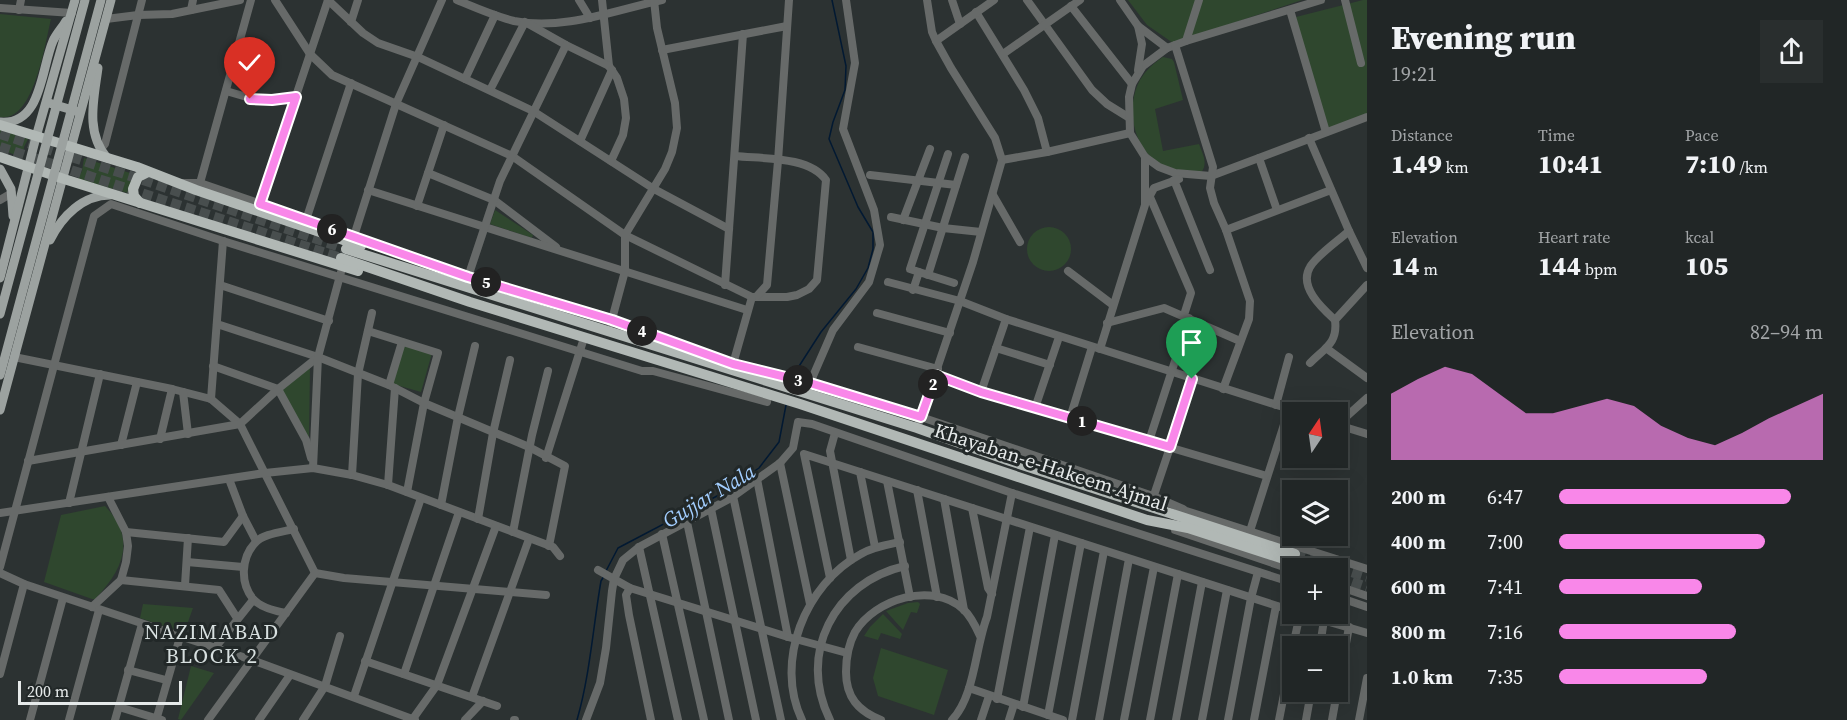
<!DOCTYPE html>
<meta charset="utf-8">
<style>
body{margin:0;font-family:"Source Serif 4",serif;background:#292e2e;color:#f1f3f6;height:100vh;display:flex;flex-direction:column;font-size:22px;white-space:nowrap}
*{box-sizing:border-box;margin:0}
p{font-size:20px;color:#a2a5a7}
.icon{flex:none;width:33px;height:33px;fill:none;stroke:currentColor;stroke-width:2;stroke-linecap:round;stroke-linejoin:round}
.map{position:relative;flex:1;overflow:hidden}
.details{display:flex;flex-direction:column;background:#212626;width:480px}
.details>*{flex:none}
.needle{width:39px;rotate:13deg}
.tools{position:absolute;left:1282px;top:402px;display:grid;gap:12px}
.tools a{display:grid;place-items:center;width:66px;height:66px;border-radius:0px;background:#212626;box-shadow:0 6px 24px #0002,0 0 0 2px #3e4343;font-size:30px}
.scale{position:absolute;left:18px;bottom:15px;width:164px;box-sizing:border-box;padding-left:6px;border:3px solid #e6eaea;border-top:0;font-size:16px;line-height:21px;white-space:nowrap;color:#e6eaea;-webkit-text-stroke:4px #222828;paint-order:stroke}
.pin{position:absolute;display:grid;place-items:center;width:51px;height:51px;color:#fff;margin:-62px -26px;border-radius:50% 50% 50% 0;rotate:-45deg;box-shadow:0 0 6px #0007}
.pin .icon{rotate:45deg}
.km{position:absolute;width:30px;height:30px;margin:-15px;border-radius:50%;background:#222;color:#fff;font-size:16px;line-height:30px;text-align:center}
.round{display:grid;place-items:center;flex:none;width:63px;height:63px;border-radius:0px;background:#292e2e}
.headline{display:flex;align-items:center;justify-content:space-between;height:102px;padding:0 24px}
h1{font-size:33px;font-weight:800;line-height:45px}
.figures{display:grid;grid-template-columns:repeat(3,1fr);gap:9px;height:102px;padding:6px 24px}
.figures div{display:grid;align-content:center}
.figures b{font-size:26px;font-weight:800}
.figures small{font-size:16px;font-weight:400}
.figures p{font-size:16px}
.chart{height:168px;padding:12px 24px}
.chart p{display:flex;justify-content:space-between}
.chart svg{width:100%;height:108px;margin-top:6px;fill:#f987e9;opacity:.7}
ul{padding:0 24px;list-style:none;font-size:20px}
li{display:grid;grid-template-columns:96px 72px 1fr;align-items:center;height:45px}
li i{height:15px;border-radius:8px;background:#f987e9}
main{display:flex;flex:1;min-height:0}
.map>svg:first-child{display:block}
</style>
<main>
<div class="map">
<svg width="1367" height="720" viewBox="0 0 1367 720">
<rect width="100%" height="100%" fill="#2c3232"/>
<g fill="#2f472e">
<path d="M1128,0H1302L1173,43L1147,25Z"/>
<path d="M1363,0H1367V117L1331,128H1324L1296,17Z"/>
<path d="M0,14L51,19C45,43 34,123 0,117Z"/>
<path d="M1163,57L1172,59L1174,62L1183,100L1155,109L1163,151L1199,144C1203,155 1209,164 1200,174C1186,173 1173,171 1160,164C1133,148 1125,107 1140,80C1146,70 1154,63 1163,57Z"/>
<path d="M0,129L28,139L24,147L23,158L0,149Z"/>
<path d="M84,158L133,174L128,193L78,179L82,171Z"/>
<path d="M495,210L533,235L532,238L490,224Z"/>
<circle cx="1049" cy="249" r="22"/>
<path d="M404,345L432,353L421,392L393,384Z"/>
<path d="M310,366L309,438L282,390Z"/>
<path d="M105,506C137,539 123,570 95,599H92L44,582L61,515Z"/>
<path d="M918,602L920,604L917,613L911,612L903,630L886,611L908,603Z"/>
<path d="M143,604L193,608L184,633L140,618Z"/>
<path d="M883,614L902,634L900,639L881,633L878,640L864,636L870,627Z"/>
<path d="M881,648L948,670L934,715L878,696L873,678Z"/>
<path d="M191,666L214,673L181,720L178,719Z"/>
</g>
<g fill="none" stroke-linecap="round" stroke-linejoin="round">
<g stroke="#021932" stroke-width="1.5">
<path d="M794,374L821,332L856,289L868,268L873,249V232L858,207L829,139L833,122L845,90L846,66L832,0"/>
<path d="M606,571L618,548L717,496L759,468L779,442L786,405"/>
<path d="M577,720C590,675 593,627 601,581L604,576"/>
</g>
<g stroke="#484e4e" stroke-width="10" stroke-dasharray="10 5" stroke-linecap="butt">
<path d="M0,134L146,181L346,249"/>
<path d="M0,147L341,258"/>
<path d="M1295,554L1367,577"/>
<path d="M1293,562L1312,568"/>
<path d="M1338,577L1367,587"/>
</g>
<g stroke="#676a69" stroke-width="8">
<path d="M275,0L310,54L332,75L512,156L625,235L752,297H787L797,295L809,289L817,280L826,180C809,156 763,159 735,156"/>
<path d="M328,0L363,33L378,43L418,57L533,111L654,189L729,229"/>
<path d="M457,0C476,8 494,16 514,21C563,31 615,10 662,0"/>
<path d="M579,0L590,18"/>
<path d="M602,0L609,66"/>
<path d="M952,0L960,24"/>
<path d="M1027,0L1092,90L1107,104L1128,117"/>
<path d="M1120,0L1138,26L1167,48"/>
<path d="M1321,0L1186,41L1167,48L1143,66L1132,84L1129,97L1130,133L1145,157L1159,167L1175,173L1211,176L1367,117"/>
<path d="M1345,0L1361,63"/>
<path d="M1071,6L1132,84"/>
<path d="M0,8L72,13"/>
<path d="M19,10L21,0"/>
<path d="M191,10L193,0"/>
<path d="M1290,10L1326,132"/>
<path d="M976,12L1024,90L1038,118L1047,152"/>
<path d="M106,19L138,15L172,14L240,0"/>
<path d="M351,22L358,0"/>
<path d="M1138,26L1142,44L1138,70"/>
<path d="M936,41L994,0"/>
<path d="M1186,41L1199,0"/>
<path d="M1175,45L1213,167L1210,188L1214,203L1226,230L1250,301L1249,319L1223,389"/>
<path d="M662,50L787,26"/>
<path d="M1003,54L1080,0"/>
<path d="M465,79L495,15"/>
<path d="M490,90L525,22L566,45L609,66L617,78L624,99L626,118L623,135L611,161"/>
<path d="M226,91L261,101L296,97"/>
<path d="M1309,138L1349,231L1367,268"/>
<path d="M580,141L612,70"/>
<path d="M100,150L105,144L142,0"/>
<path d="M1259,158L1277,210"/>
<path d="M1002,160L1047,152L1130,133"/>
<path d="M428,173L494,200L556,247"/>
<path d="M870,175L956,185"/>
<path d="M1174,180L1210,270"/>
<path d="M182,183H200L354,236L403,255L612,320L733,364L810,383L921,417L1153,496L1183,509"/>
<path d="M200,183L251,0"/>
<path d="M368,190L747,310"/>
<path d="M993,195L1020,242"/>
<path d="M1150,197L1190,290L1191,293L1184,315"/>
<path d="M0,200L12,193"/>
<path d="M1147,201L1154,188L1179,179"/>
<path d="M260,204L328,0"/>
<path d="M417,206L444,125"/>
<path d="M891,217L943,228L981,232"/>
<path d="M306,220L351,83"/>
<path d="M903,220L930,149"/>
<path d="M1226,230L1331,190"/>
<path d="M354,236L396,104L442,0"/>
<path d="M1068,271L1113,305"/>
<path d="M919,272L910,269L948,154"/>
<path d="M928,275L965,157"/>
<path d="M468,277L500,181L566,45"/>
<path d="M888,282L960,301L1006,319L1299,412"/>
<path d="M220,285L329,321"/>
<path d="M725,285L743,34"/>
<path d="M913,290L919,272L954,283"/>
<path d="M757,296L767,285L778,161L789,0"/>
<path d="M877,313L950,333"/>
<path d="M1335,320C1323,309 1298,287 1310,267C1316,256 1338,241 1349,231"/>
<path d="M611,323L625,271V235L665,169L672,152L677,128L675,103L657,28L654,0"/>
<path d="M1107,323L1164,308L1240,341"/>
<path d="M217,324L318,357L389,385L424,403L529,447L565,466L549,546"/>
<path d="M368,331L438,353L424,403L407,492"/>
<path d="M858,347L938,369"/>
<path d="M996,348L1050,365"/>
<path d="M1326,348L1367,378"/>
<path d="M1100,349L1145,205V157"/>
<path d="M14,357L172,389L211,399L240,424L315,573"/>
<path d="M1310,363C1325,348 1338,343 1335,320L1367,285"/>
<path d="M733,364L752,297"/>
<path d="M213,366L278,389L306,440L311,458"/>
<path d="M936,375L981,392L1267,476"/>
<path d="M810,383L833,330L869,282L880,245L874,210L843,129L855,63L846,0"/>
<path d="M389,385L402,342"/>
<path d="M183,392L188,434"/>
<path d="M981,392L1006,319"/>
<path d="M211,399L223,241"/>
<path d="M1276,405L1289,357"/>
<path d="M1035,408L1059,337"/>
<path d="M1070,418L1092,347"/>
<path d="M1338,418L1347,416L1367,398"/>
<path d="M1338,425L1367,434"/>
<path d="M917,428L973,262L1002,160L995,138L951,68L936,41L932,32L927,0"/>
<path d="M835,433L830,451L851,560"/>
<path d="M160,439L172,389"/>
<path d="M1149,441L1189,318"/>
<path d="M121,445L137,382"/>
<path d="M546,458L584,338"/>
<path d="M28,461L240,424L278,389L318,357"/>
<path d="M780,463L810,604"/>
<path d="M313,468L318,357L341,272"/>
<path d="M860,472L875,547"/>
<path d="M352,475L358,374L372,313"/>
<path d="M229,479L243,516L256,541"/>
<path d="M757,479L788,637"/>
<path d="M887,481L910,597"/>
<path d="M388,485L395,388"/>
<path d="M917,490L937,597"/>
<path d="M733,496L781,720"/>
<path d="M944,499L964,610"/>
<path d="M1152,501L1193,379"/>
<path d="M69,503L100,374"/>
<path d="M441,505L458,417L475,346"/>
<path d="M972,508L988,588L992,594"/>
<path d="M711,509L756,720"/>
<path d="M1180,509L1367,569"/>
<path d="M0,513L265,473L313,468L352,475L388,485L553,547L560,556"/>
<path d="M478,519L493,433L510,360"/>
<path d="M687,522L729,720"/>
<path d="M1175,530L1293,570"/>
<path d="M1250,531L1289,409"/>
<path d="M126,532L224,542L243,516"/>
<path d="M513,532L532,435L548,371"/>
<path d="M662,534L704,720"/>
<path d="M639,547L678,720"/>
<path d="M187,562L243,567"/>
<path d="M0,567L94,216L111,204L223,241L642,371H653L767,402"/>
<path d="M598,570L630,588L788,637L847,653"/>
<path d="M0,573L24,584L252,660L415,720"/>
<path d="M315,573L344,578L546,595"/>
<path d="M830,578L804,454L1293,611"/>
<path d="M121,580L219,590L237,618"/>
<path d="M185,585L188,538"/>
<path d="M1338,586L1367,596"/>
<path d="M630,588L626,595L629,615L651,720"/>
<path d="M1338,597L1367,607"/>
<path d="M92,607L121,580L126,562L128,546L126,532L108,497"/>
<path d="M286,613C274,611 261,608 253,599C240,583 241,558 255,543C262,534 282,532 294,529"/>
<path d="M1302,614L1367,633"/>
<path d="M1293,646L1300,614"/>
<path d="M1320,646L1324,620"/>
<path d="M214,649L253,600"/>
<path d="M365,661L497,706"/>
<path d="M128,670L166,680"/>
<path d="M0,674L24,584"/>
<path d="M404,674L459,512"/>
<path d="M1338,687L1349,627"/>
<path d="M969,688L1063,720"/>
<path d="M354,696L421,498"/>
<path d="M472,697L529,539"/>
<path d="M997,699L1030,527"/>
<path d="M119,707L162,720"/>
<path d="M1023,707L1055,535"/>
<path d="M1048,715L1081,543"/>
<path d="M157,717L180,637"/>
<path d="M30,720L63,598"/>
<path d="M69,720L99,610"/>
<path d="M115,720L142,624"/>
<path d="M208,720L315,573"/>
<path d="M259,720L290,675"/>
<path d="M303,720L325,686L340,636"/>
<path d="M412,720L437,685L496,526"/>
<path d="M465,720L483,701"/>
<path d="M514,720H515"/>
<path d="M586,720L600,683L606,648L612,591L614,579L623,560L639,547L731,498L780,463L793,448L798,422L812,424L1012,493L1293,583"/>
<path d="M802,720C774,662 805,584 861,554C873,547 886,545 900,542"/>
<path d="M830,720C797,654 834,582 905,566"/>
<path d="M881,720C858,711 846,697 846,672C846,658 848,645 855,632C875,599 932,581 963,609C971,616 976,627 980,636"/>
<path d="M952,720C975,696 975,648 987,617L1012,493"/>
<path d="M981,720L989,696"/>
<path d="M1009,720L1014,704"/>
<path d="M1072,720L1104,551"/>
<path d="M1099,720L1129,559"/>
<path d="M1124,720L1154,567"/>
<path d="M1150,720L1178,574"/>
<path d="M1176,720L1202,582"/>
<path d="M1202,720L1227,590"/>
<path d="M1228,720L1251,598L1258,572"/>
<path d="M1254,720L1276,606"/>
<path d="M1279,720L1293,648"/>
<path d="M1306,720L1311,692"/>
<path d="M1332,720L1337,692"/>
<path d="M1359,720L1367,678"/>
</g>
<g stroke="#9ca2a0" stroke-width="9">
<path d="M98,68C94,99 85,132 107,158"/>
<path d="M49,103L79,112"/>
<path d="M0,122C42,126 41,68 53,41C56,34 62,28 66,21"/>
<path d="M0,169L11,189L13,216"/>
<path d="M50,240C62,216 83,195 110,195"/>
<path d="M0,278L36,137L75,0"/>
<path d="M0,410L111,0"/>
</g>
<g stroke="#b1b8b5" stroke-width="10">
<path d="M0,125L137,167L196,190L361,246"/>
<path d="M0,157L64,179L358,271"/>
<path d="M140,203L134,196L133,189L138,177L148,172"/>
<path d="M346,249L917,428L1010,461L1295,554"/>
<path d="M341,258L470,302L800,404L1147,520L1188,528L1293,562"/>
</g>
<g stroke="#9ca2a0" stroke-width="9">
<path d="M0,314L85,0"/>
<path d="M0,375L101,0"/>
</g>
</g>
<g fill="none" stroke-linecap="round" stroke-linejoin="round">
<g stroke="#fff" stroke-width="12">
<path id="route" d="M250,99L272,100L296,97L260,204L468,277L612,320L733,364L810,383L921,417L936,375L981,392L1170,447L1192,379"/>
</g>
<use href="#route" stroke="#f987e9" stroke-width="8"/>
</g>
<g text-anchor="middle" stroke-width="6" stroke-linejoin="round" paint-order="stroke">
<g font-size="20" fill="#e6eaea" stroke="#222828">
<text transform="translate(1051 467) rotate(18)" y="7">Khayaban-e-Hakeem Ajmal</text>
</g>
<g font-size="21" font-style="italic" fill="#a3ceff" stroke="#222828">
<text transform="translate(709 496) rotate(-31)" y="7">Gujjar Nala</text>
</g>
<g font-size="21" letter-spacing="1.5" fill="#d7dfdf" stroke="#222828">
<text x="212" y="639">NAZIMABAD<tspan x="212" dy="24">BLOCK 2</tspan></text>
</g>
</g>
</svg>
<div class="tools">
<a><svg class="needle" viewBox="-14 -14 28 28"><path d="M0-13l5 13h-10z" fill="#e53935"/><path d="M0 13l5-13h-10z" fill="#a2a5a7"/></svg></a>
<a><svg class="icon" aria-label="layers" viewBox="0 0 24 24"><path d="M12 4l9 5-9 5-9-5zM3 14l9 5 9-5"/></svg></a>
<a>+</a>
<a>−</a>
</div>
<div class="scale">200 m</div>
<div class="pin" style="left:1192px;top:379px;background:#1e9e55"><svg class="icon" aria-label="arrive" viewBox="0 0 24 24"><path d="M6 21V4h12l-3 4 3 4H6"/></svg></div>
<div class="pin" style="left:250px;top:99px;background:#d93025"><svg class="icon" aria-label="check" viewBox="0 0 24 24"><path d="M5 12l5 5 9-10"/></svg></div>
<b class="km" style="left:1082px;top:421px">1</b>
<b class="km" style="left:933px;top:384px">2</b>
<b class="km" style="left:798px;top:380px">3</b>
<b class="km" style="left:642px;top:331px">4</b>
<b class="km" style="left:486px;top:282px">5</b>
<b class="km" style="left:332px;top:229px">6</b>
</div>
<section class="details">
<div class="headline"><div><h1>Evening run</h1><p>19:21</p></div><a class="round"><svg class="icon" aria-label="share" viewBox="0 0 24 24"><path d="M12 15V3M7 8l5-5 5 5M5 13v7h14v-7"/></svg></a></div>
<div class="figures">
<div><p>Distance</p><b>1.49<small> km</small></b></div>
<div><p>Time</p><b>10:41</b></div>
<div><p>Pace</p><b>7:10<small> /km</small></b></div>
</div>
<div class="figures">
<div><p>Elevation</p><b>14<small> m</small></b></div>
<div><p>Heart rate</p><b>144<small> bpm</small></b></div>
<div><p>kcal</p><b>105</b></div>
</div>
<div class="chart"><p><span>Elevation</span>82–94 m</p>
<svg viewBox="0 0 160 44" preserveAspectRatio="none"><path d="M0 44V17L10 11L20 6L30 9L40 17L50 25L60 25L70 22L80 19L90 22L100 30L110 35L120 38L130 33L140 27L150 22L160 17V44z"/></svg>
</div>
<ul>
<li><b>200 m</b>6:47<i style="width:88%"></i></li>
<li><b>400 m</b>7:00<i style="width:78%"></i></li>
<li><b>600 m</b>7:41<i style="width:54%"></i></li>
<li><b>800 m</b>7:16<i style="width:67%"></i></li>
<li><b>1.0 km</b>7:35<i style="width:56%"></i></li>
</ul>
</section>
</main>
